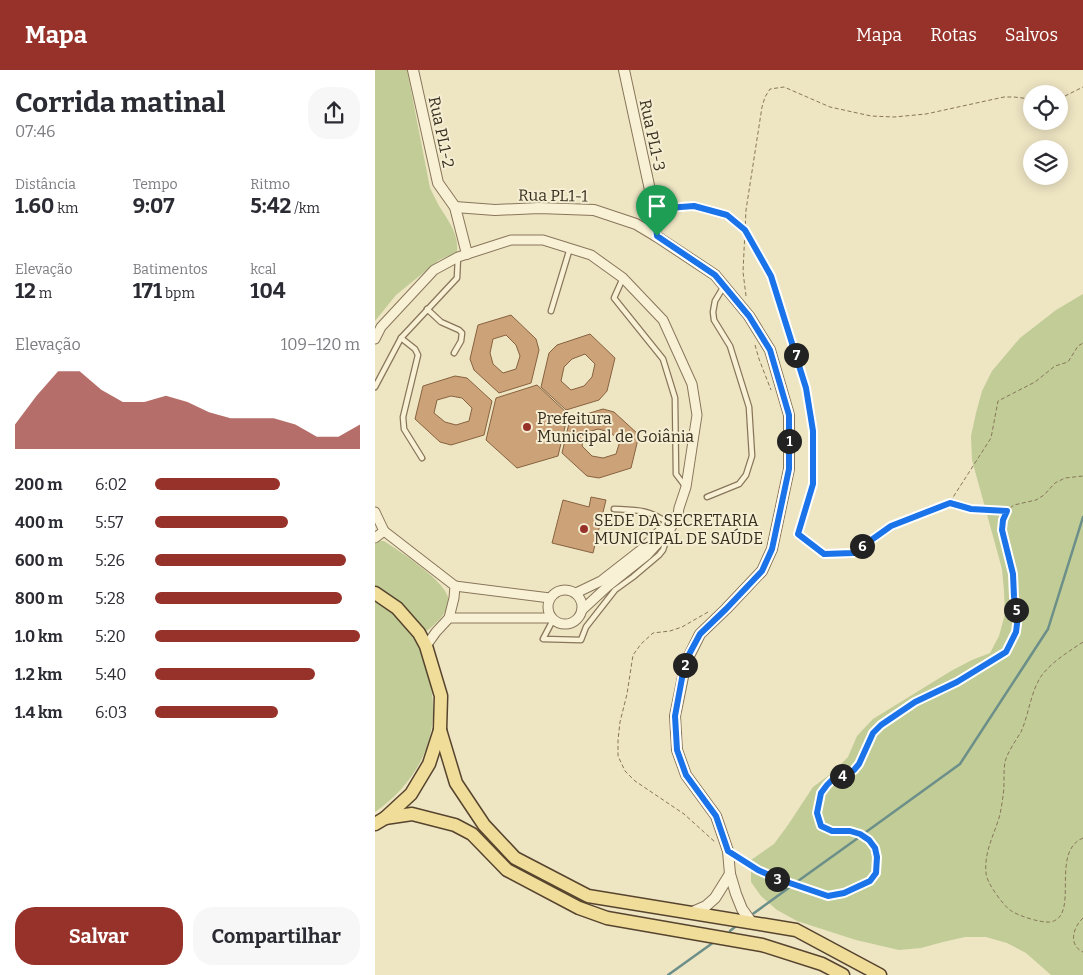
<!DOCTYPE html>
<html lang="pt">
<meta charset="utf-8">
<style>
body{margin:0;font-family:Bitter,serif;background:#f7f7f7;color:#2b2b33;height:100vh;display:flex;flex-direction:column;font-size:19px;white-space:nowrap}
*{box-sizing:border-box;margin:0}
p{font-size:16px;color:#7c7c81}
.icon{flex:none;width:28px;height:28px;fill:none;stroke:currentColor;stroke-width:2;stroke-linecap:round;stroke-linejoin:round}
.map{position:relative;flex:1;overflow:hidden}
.details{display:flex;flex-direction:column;background:#fff;width:375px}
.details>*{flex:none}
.tools{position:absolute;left:648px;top:15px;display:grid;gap:10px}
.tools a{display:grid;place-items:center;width:45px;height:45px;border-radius:50%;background:#fff;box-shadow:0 2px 12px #0003;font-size:25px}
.pin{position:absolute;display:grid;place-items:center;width:42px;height:42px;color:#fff;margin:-51px -21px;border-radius:50% 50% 50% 0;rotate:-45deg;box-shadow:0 0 5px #0007}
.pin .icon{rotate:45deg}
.km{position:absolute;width:25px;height:25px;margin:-12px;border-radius:50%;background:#222;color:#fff;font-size:14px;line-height:25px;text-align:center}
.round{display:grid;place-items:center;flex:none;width:52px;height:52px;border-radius:20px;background:#f7f7f7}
.headline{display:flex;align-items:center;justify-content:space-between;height:85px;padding:0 15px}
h1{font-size:28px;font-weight:700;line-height:38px}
.figures{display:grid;grid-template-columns:repeat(3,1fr);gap:8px;height:85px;padding:5px 15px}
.figures div{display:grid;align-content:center}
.figures b{font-size:21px;font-weight:700}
.figures small{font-size:14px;font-weight:400}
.figures p{font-size:14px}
.chart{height:140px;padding:10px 15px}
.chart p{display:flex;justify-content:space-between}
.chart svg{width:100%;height:90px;margin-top:5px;fill:#97322a;opacity:.7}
.action{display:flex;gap:10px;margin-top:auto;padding:10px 15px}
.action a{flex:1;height:58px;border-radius:20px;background:#97322a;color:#fff;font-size:20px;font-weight:700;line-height:58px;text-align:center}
.action a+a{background:#f7f7f7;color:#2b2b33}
ul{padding:0 15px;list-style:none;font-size:16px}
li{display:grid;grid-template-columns:80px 60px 1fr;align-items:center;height:38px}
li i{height:12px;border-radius:6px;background:#97322a}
header{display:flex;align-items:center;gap:30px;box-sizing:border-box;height:70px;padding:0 25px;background:#97322a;color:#fff}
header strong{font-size:24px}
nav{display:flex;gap:28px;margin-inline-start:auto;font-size:18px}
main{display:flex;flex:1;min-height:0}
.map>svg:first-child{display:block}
</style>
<header>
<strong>Mapa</strong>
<nav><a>Mapa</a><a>Rotas</a><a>Salvos</a></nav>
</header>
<main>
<section class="details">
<div class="headline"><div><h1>Corrida matinal</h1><p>07:46</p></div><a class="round"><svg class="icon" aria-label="share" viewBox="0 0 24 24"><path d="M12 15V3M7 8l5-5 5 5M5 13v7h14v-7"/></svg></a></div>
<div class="figures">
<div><p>Distância</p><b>1.60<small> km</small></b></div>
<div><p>Tempo</p><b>9:07</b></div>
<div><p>Ritmo</p><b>5:42<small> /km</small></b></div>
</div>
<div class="figures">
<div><p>Elevação</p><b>12<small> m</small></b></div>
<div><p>Batimentos</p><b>171<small> bpm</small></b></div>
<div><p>kcal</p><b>104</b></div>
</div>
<div class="chart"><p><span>Elevação</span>109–120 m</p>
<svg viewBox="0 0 160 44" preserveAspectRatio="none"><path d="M0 44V32L10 18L20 6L30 6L40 15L50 21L60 21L70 18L80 21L90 26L100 29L110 29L120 29L130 32L140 38L150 38L160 32V44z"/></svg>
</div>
<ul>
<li><b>200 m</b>6:02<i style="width:61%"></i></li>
<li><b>400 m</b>5:57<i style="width:65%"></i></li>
<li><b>600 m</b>5:26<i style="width:93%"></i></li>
<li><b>800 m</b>5:28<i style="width:91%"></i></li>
<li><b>1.0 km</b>5:20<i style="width:100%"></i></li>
<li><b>1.2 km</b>5:40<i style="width:78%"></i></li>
<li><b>1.4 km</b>6:03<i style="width:60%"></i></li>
</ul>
<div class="action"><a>Salvar</a><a>Compartilhar</a></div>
</section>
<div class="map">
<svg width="708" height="905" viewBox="0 0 708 905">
<rect width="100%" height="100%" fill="#eee5c3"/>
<g fill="#c1cc97">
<path d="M0,0H32L55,118C58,124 61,130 64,136C73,150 84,164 82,182L64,190L21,225L0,251Z"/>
<path d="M708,224V905H676L651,883L632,873L611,867H590L568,872L546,878L524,880L481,870L422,851L402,840L386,826L376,812V790L399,774L413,755L438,717L457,703L473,687L482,666L498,649L576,601L597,590L615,583L624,566L630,544L629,521L627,499L597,390L596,366L601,343L607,321L617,301L645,268L681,240Z"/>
<path d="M5,471H9C24,481 73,512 74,531C74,543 57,557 48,564L14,525L0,517V474Z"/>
<path d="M0,529C19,542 36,558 46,580C49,587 50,595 52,602C70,658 47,709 0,742Z"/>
</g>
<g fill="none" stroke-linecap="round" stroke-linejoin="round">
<g stroke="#6c8f89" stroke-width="2.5">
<path d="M491,762L585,694L673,559L708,447"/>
<path d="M423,811L483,768"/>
<path d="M375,846L415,817"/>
<path d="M355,861L361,856"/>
<path d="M293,905L339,872"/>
</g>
</g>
<g fill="#cca279" stroke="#87623f" fill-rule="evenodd">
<path d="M136,245L161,269L164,280L156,313L124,323L99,300L95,289L103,255ZM131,265L141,275L145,286L141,299L128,303L118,294L115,283L118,269Z"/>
<path d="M215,264L240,288L232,321L224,330L191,340L166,317L174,283L182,275ZM210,284L220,294L217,307L209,316L196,320L186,311L189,297L197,289Z"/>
<path d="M80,306L92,308L117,331L109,365L76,375L65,372L40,349L48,316ZM76,326L87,328L97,338L94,351L81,355L70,352L59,343L62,330Z"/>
<path d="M162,315L193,344L183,386L142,398L111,370L121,328Z"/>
<path d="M228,339L239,342L264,365L256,398L224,408L212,406L187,383L195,349ZM223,359L235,362L245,371L241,384L228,388L217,386L207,376L210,363Z"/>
<path d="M216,427L231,430L218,483L177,473L188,430L214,437Z"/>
</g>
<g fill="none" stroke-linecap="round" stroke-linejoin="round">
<g stroke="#88765a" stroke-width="7">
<g id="service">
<path d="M248,208L239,228L288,289L300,328L301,404L310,416"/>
<path d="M52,239L66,252L84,260L87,263L86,271L79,283"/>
<path d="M176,241L195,178"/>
<path d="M26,268L40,279L43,285L28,347L29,359L47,388"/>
<path d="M0,317L26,268L82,208L83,187"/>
<path d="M332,427L364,414L371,405L377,386L374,337L355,276L339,250L338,242L340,231L349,216"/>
<path d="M239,439C262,440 273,439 293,453"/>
<path d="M178,550L168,569L206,570L211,557L240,520L258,507L284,485L288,480L293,465"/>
</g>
</g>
<g stroke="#88765a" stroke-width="11">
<g id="minor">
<path d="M0,269L6,257L59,200L83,187L136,170H168L216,185L248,208L288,250L317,314L322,345L311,417L304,438L303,445L294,461L272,485L233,516L207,540"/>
<path d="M0,442L9,461L80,516L79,528L74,548"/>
<path d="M0,468L9,461"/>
<path d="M80,516L175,528"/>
<circle cx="190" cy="537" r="17"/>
<path d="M201,523L226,511L267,479L293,453L296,448"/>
<path d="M51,576L61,562L74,548H175"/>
</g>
</g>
<g stroke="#88765a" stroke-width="12">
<g id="tertiary">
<path d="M38,0L63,113L80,137L92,184"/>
<path d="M249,0L280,143L281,166"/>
<path d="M80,137L120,140L164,138L219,140L261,154L281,166L340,205L374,246L395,280L414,345V399L397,479L387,501L351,539L325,564L311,592L300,646L302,680L311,705L341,746L353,781L355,804L361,824L367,839L377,853"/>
<path d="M315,843L331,836L340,828L355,804"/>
</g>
</g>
<g stroke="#56442e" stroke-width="15">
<g id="primary">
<path d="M0,523L22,538L44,563L51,576L66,626L65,660L54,694L36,724L10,748L0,754"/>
<path d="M65,660L81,713L109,755L140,788L213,826L421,860L505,905"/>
<path d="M10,748L37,744L80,755L97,764L132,800L204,838L232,848L387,875L447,894L468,905"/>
</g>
</g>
<g stroke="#88765a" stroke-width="1" stroke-dasharray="4 2.5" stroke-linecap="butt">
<path d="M684,29L708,17"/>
<path d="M288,138L319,136L352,145L368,158"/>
<path d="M371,162L396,206L431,318L438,361V414L423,464L449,484L478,483L517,456L575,433L596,439L631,441"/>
<path d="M371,226L368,202L371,140L387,37L390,27L395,19L409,17L455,37L496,46L519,47L551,44L629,27H639L656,29"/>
<path d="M380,275L384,289L396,320"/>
<path d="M575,432L616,368L623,331L660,312L680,296L693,292L703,276L708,273"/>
<path d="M333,542L307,557L295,561L278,563L266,574L258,585L252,624L245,652L243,670V686L250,701L260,711L309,744L340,772"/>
<path d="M708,572C693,582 678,591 667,605C656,620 654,644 646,662C641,670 632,683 630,692C628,703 630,715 628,726C627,733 626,741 624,748C618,767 609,783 611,803C611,812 628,835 635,840C643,846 666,853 675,852C706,847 674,782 708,768"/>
<path d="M364,788L383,800L403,809L453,826L469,823L495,811L501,803L502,787L500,778L494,770L485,764L475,761H457L446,756L442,743L446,723L452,715L457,710L479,700L484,694L498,663L506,655L540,632L582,612L631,582L641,562L643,546L639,527L638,504L627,460L628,450L631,441L639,435L661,430L669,425L680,413L690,408L708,406"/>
<path d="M708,848C698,857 693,875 708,882"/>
</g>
<use href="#service" stroke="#f9f1d6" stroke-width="4.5"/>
<use href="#minor" stroke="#f9f1d6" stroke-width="9"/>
<use href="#tertiary" stroke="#f9f1d6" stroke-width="10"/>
<use href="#primary" stroke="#f1dd9a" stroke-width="12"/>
</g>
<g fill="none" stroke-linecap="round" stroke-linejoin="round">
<g stroke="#fff" stroke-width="10">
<path id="route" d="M319,136L352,145L370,160L396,206L431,318L438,361V414L423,464L449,484L478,483L516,456L575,433L596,439L632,441L628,450L627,460L638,504L639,527L643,546L641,562L631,582L582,612L540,632L506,655L498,663L484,694L479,700L457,710L452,715L446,723L442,743L446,756L457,761H475L485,764L494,770L500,778L502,787L501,803L495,811L469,823L453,826L403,809L383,800L353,781L341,746L311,705L302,680L300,646L310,592L325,564L351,539L387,501L397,479L414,399V345L395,280L374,246L340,205L282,166L279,139Z"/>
</g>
<use href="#route" stroke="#1a73e8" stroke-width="6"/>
</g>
<g fill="#97322a" stroke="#f5eed2" stroke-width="2">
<circle cx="152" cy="357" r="5"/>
<circle cx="209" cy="459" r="5"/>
</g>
<g text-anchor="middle" stroke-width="4" stroke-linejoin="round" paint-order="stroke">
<g font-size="16" fill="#382d1e" stroke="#f5eed2">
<text transform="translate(67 62) rotate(78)" y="6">Rua PL1-2</text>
<text transform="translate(278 65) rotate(78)" y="6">Rua PL1-3</text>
<text transform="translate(178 125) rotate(1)" y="6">Rua PL1-1</text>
</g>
<g font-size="16" fill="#382d1e" stroke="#f5eed2" text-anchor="start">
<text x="162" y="354">Prefeitura<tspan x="162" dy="18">Municipal de Goiânia</tspan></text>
<text x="219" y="456">SEDE DA SECRETARIA<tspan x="219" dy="18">MUNICIPAL DE SAÚDE</tspan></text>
</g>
</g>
</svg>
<div class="tools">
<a><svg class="icon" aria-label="locate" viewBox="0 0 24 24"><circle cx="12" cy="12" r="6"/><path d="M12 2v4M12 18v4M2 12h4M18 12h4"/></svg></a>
<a><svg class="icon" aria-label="layers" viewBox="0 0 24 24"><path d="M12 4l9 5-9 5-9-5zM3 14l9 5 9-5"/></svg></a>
</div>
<div class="pin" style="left:282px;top:166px;background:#1e9e55"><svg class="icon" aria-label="arrive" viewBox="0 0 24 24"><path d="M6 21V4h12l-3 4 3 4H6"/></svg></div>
<b class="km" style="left:414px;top:371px">1</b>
<b class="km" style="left:310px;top:595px">2</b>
<b class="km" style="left:402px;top:809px">3</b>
<b class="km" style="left:467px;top:706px">4</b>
<b class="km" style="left:641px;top:540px">5</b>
<b class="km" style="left:487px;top:476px">6</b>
<b class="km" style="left:421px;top:285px">7</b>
</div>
</main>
